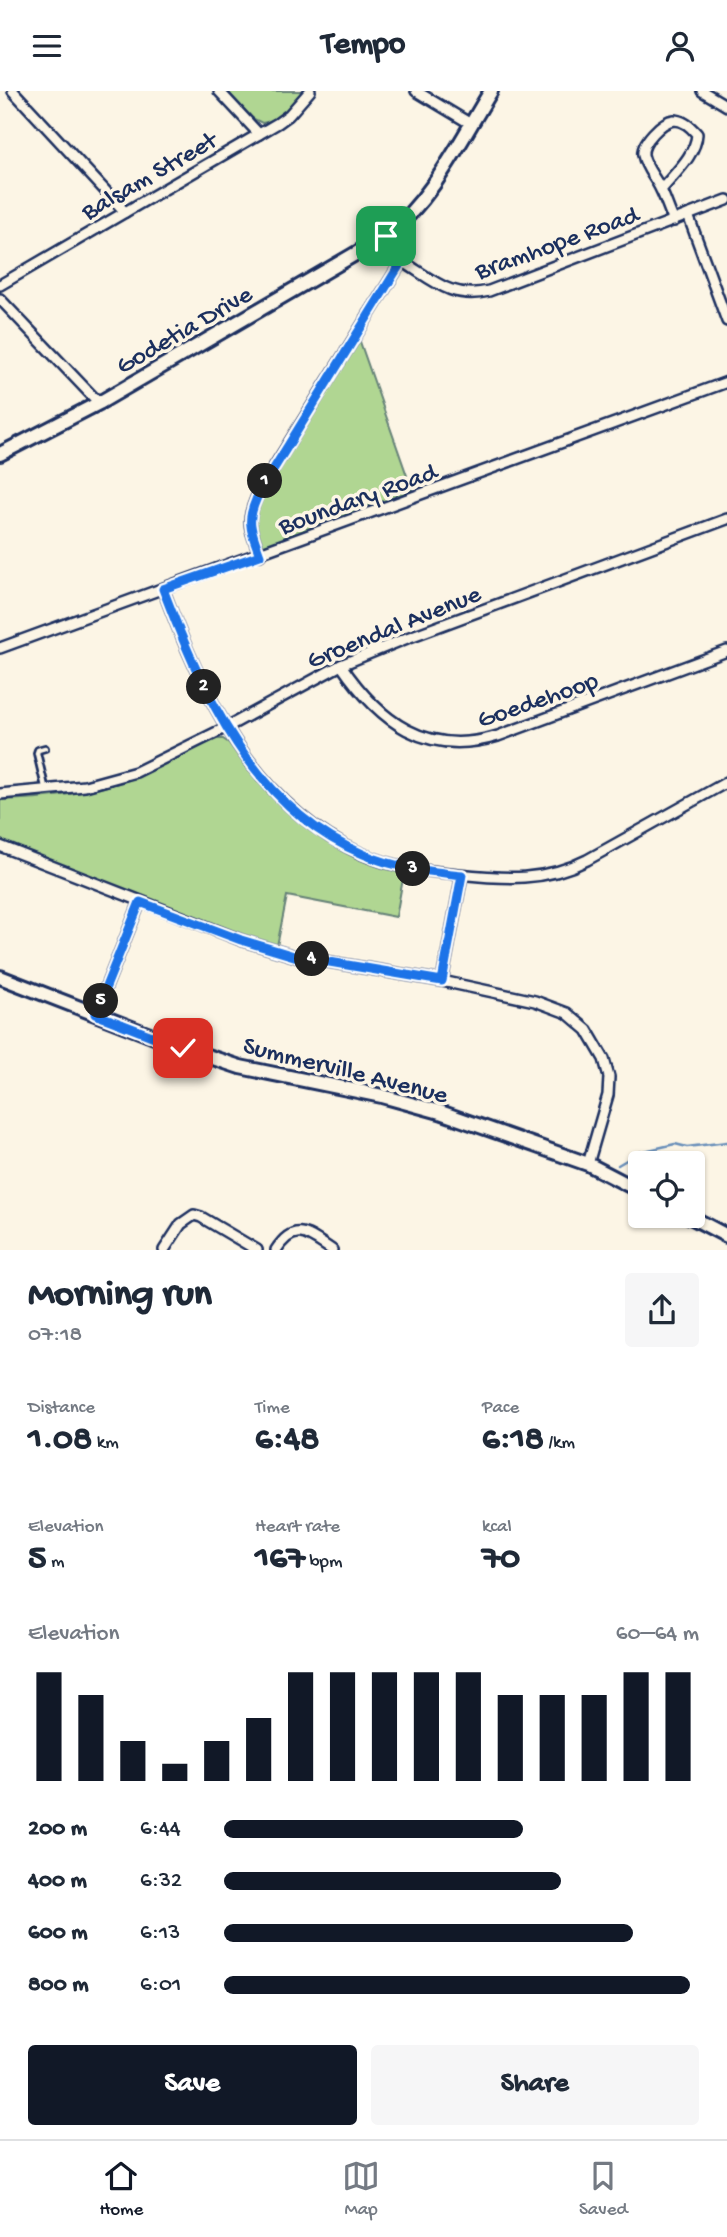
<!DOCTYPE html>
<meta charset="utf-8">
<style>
body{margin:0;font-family:"Gochi Hand",sans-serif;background:#f6f6f7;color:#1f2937;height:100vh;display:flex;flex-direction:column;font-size:26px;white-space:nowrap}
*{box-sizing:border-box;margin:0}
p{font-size:23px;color:#747a83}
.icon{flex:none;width:38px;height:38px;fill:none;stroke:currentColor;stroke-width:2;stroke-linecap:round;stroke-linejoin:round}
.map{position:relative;height:1159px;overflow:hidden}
.panel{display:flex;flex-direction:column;background:#fff;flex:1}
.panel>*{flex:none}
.buttons{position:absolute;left:628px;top:1060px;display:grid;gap:14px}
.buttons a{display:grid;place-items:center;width:77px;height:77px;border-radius:7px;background:#fff;box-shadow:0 2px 5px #0004;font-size:35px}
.pin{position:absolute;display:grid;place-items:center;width:60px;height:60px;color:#fff;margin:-30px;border-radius:14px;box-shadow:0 4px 10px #0006}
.km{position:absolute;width:35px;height:35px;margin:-18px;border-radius:50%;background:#222;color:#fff;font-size:19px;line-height:35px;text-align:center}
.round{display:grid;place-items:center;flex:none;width:74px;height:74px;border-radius:7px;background:#f6f6f7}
.headline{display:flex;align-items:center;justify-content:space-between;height:119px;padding:0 28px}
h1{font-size:38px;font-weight:700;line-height:52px}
.stats{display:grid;grid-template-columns:repeat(3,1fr);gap:10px;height:119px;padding:7px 28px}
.stats div{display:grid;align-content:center}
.stats b{font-size:35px;font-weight:700}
.stats small{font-size:19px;font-weight:400}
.stats p{font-size:19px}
.chart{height:196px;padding:14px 28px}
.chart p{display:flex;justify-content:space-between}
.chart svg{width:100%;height:126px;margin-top:7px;stroke:#111827;stroke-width:6}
.action{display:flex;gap:14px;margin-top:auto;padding:14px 28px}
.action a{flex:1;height:80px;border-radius:7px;background:#111827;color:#fff;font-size:28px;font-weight:700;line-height:80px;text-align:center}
.action a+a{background:#f6f6f7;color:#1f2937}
ul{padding:0 28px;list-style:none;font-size:23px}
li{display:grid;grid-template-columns:112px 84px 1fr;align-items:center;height:52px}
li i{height:18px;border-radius:9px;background:#111827}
header{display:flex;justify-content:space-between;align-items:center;height:91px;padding:0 28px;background:#fff;font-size:32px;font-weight:700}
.tab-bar{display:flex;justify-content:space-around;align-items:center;height:98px;border-top:2px solid #e0e1e3;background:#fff;font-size:19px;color:#747a83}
.tab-bar a{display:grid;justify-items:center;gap:4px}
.tab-bar .selected{color:#111827}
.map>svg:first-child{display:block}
</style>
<header><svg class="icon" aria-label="menu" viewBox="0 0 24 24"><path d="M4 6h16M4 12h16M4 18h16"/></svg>Tempo<svg class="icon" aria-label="person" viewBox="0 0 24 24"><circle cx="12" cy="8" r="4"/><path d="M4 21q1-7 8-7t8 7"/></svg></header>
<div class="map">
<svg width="727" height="1159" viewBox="0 0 727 1159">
<rect width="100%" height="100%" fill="#fcf5e5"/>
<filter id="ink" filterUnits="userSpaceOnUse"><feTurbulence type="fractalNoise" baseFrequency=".0143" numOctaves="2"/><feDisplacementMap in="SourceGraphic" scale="14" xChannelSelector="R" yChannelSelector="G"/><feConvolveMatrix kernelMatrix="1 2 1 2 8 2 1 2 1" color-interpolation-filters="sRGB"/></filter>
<g filter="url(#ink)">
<g fill="#b0d692" stroke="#668278" stroke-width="2">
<path d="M227,0H306C294,13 281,29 262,32L252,27Z"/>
<path d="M358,245L412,399L264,460L252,424Z"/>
<path d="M217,648H223L229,652C280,723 319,757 404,782L396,826L287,805L277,855L239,844L0,749V709C44,708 86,703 128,689C159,678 186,660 217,648Z"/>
</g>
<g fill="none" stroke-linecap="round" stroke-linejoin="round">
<path stroke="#678eb9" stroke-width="2.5" d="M618,1074L640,1061L675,1053L687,1056L727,1051"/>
<g stroke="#1b2f5e" stroke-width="10">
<path id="service" d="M45,657L38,659L37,662L46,700"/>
</g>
<g stroke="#1b2f5e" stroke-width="14">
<g id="minor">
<path d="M13,0L125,121"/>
<path d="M219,0L259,43"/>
<path d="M416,0L471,33"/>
<path d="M702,0L727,15"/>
<path d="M661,99C674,83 696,64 697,43C692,37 683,29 674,29C662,30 641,52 643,64C646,78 655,86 661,99C666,109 669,120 674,130"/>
<path d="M688,124L727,230"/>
<path d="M402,170C433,189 451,209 489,200L727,109"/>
<path d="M0,194L278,32L289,24L310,0"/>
<path d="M0,208L99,312"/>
<path d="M260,464C249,434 245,430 260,399L402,170L386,145"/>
<path d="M163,498C202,602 253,714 360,762C391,776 424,780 458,783C505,788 544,791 587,769L727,691"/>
<path d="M0,557L727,291"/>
<path d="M341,574C379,630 426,667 498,645L727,560"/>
<path d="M0,703L85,695L136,681L227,636L341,574L407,547L727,428"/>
<path d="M0,755L241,849L294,865L442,890L535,910L567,922L587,939L604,968L609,986L608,1004L588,1073"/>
<path d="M442,890L462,784"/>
<path d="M95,923L140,811"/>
<path d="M164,1159L181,1133L194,1124L201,1126L257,1159"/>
<path d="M276,1159C295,1129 309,1144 332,1159"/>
</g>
</g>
<g stroke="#1b2f5e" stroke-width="18">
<g id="tertiary">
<path d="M0,363L99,312L386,145C433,108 460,50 491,0"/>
<path d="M0,886L183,957L240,976L382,1005L440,1021L588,1073L640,1100"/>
<path d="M689,1125L727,1145"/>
</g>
</g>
<use href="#service" stroke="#fcf5e5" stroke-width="4.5"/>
<use href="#minor" stroke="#fcf5e5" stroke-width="9"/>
<use href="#tertiary" stroke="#fcf5e5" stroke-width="12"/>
</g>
</g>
<g fill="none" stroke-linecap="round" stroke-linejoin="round" filter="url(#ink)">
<g stroke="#fff" stroke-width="14">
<path id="route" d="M183,957L95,923L140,811L241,849L294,865L442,890L462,784C428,780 395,777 363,763C254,718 202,601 163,498L260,464C249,435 246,428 260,400L402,170L386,145"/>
</g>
<use href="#route" stroke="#1a73e8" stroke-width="9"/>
</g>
<g text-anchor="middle" stroke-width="7" stroke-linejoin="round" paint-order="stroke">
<g font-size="26" fill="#1b2f5e" stroke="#fcf5e5">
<text transform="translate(148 83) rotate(-30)" y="9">Balsam Street</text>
<text transform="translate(556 150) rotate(-20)" y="9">Bramhope Road</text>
<text transform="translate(183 237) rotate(-30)" y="9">Godetia Drive</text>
<text transform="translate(357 406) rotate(-20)" y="9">Boundary Road</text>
<text transform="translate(393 534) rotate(-22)" y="9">Groendal Avenue</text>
<text transform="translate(537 607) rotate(-19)" y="9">Goedehoop</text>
<text transform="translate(346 977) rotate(14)" y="9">Summerville Avenue</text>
</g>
</g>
</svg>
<div class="buttons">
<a><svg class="icon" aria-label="locate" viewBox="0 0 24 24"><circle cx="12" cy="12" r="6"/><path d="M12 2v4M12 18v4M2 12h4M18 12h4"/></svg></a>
</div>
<div class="pin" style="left:386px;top:145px;background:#1e9e55"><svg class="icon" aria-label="arrive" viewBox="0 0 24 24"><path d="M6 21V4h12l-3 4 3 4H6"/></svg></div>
<div class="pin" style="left:183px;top:957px;background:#d93025"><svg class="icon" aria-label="check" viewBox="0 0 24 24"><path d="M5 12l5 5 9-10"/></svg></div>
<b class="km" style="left:265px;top:390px">1</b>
<b class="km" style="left:204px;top:596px">2</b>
<b class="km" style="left:413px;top:778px">3</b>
<b class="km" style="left:312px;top:868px">4</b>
<b class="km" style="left:101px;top:910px">5</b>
</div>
<section class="panel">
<div class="headline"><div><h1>Morning run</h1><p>07:18</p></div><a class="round"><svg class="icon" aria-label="share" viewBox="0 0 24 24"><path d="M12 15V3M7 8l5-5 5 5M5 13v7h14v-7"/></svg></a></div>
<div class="stats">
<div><p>Distance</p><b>1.08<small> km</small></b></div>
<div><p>Time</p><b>6:48</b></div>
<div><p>Pace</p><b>6:18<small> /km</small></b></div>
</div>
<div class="stats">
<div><p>Elevation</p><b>5<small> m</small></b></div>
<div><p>Heart rate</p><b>167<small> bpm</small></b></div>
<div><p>kcal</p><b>70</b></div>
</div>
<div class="chart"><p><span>Elevation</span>60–64 m</p>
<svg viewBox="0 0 160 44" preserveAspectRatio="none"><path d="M5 44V6M15 44V14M25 44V30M35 44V38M45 44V30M55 44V22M65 44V6M75 44V6M85 44V6M95 44V6M105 44V6M115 44V14M125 44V14M135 44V14M145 44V6M155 44V6"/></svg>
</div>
<ul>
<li><b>200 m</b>6:44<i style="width:63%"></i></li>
<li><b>400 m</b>6:32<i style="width:71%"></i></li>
<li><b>600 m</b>6:13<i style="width:86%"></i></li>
<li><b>800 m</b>6:01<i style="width:98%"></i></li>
</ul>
<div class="action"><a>Save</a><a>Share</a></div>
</section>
<nav class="tab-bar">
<a class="selected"><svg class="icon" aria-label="home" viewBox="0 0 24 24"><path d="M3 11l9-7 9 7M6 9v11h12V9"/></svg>Home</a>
<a><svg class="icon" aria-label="map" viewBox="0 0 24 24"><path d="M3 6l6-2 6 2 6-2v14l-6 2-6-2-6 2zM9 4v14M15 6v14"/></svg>Map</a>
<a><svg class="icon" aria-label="saved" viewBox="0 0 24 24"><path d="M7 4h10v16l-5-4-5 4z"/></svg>Saved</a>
</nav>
